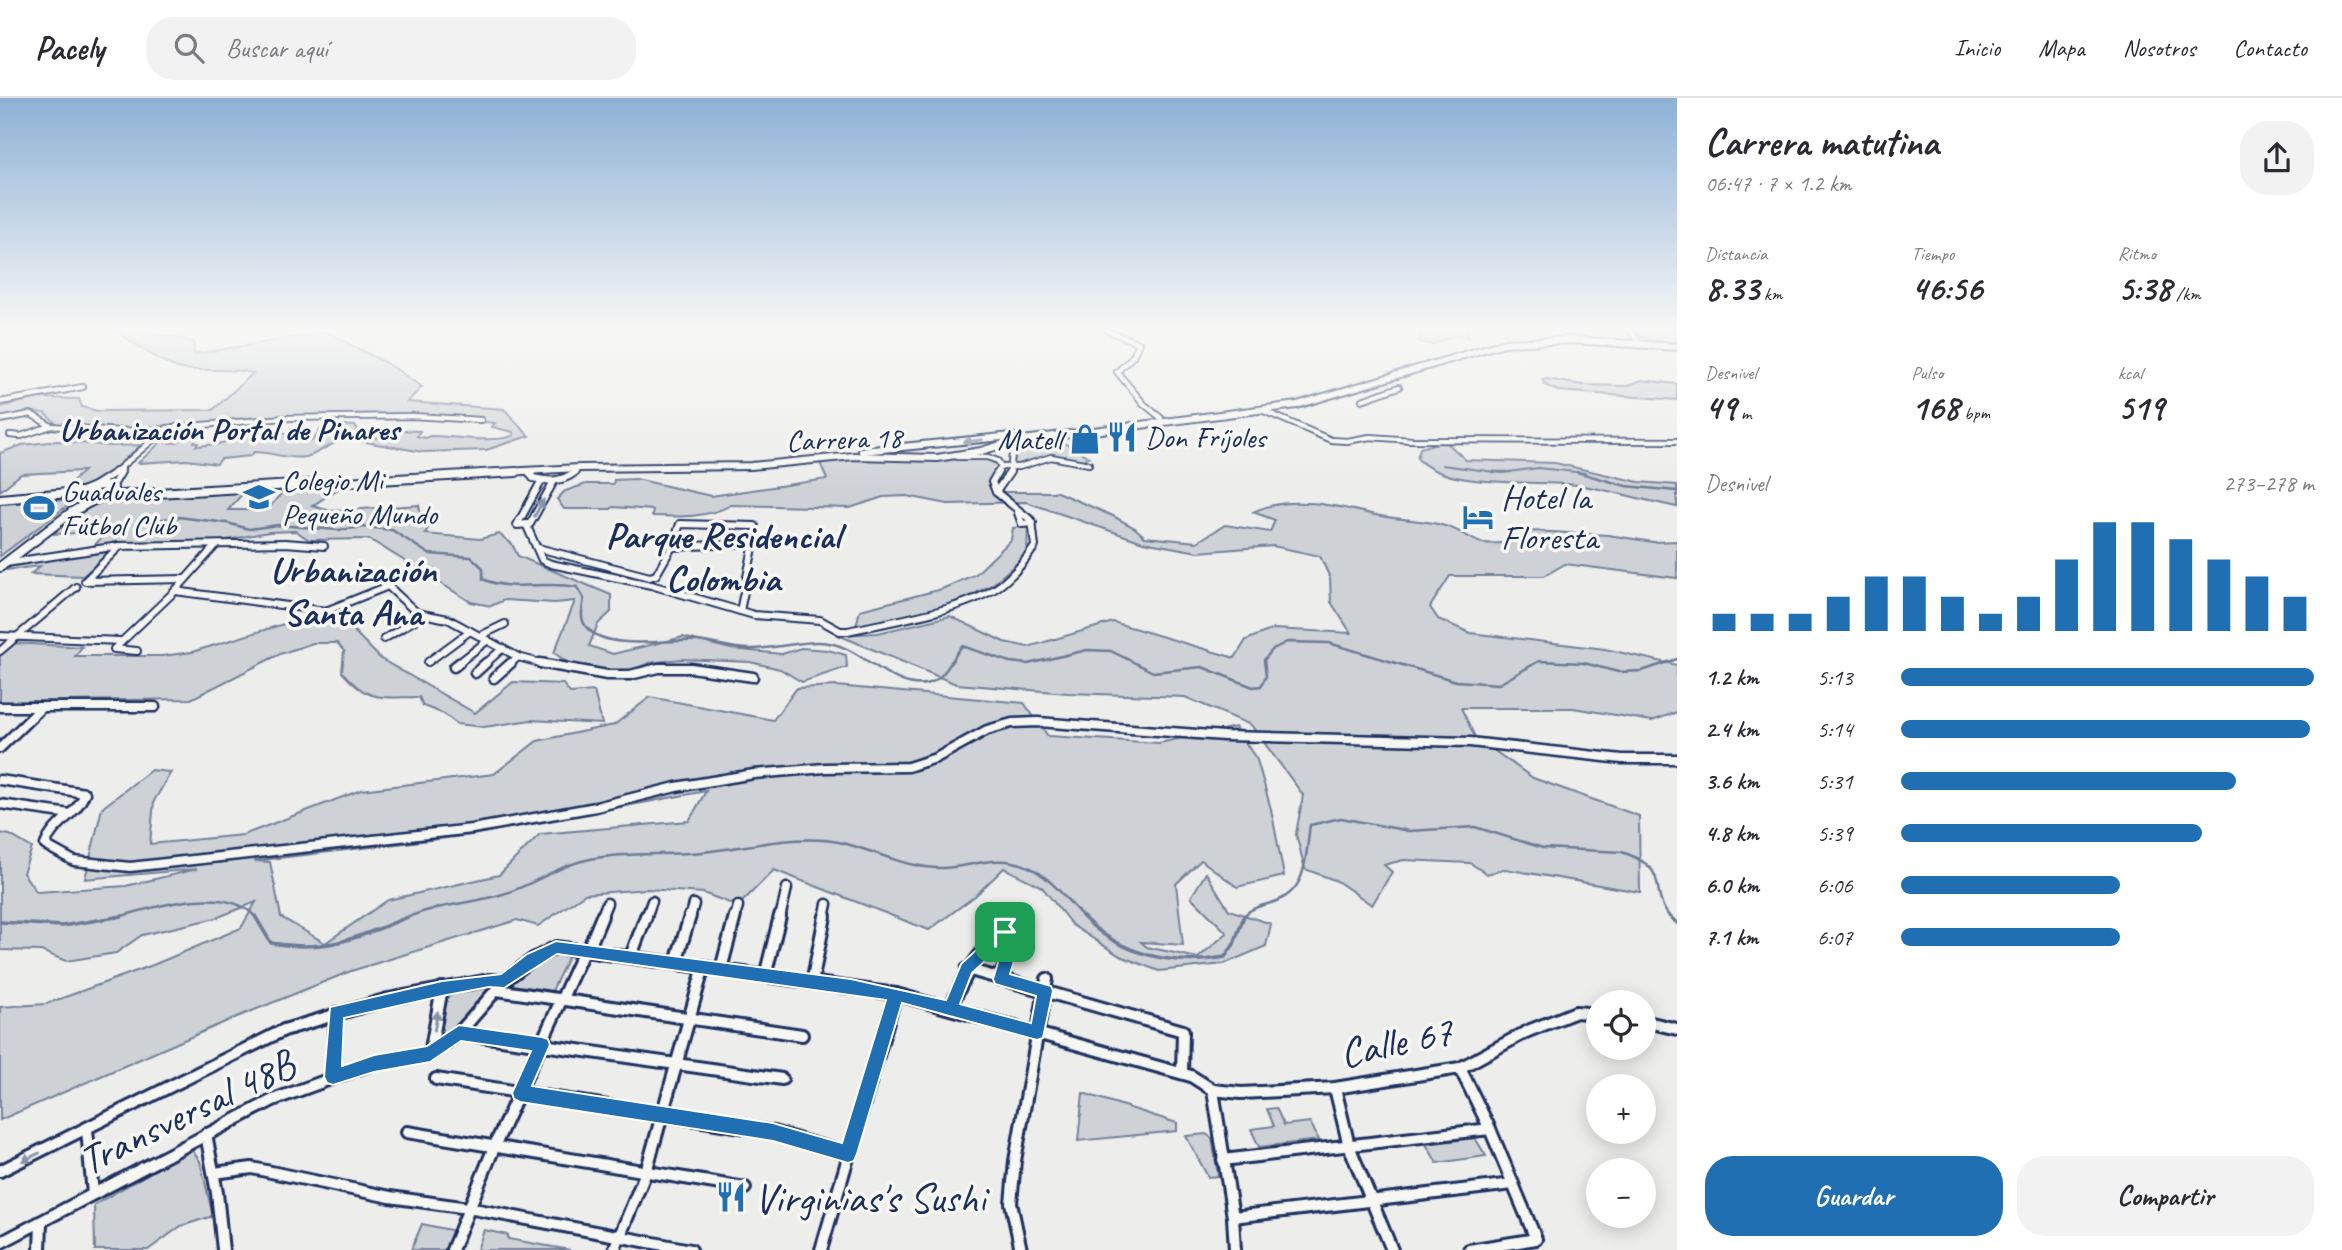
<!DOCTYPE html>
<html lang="es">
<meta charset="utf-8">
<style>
body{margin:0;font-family:Caveat,sans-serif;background:#f2f2f3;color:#2b2b33;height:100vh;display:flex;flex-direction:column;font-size:26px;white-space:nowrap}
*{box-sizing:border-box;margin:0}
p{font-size:23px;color:#7c7c81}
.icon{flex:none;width:38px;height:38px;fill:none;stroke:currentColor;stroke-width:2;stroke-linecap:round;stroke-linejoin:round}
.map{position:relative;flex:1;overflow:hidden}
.details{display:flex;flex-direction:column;background:#fff;width:665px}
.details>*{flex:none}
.tools{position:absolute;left:1586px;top:892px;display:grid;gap:14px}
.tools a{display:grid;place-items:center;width:70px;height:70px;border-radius:50%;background:#fff;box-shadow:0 4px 18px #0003;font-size:35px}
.pin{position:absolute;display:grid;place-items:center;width:60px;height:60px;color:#fff;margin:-30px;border-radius:14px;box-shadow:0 4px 10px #0006}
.round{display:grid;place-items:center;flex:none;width:74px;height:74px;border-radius:28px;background:#f2f2f3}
.headline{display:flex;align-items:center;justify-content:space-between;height:119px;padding:0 28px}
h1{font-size:38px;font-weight:800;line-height:52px}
.figures{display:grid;grid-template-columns:repeat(3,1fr);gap:10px;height:119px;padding:7px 28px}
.figures div{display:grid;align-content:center}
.figures b{font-size:35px;font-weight:800}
.figures small{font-size:19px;font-weight:400}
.figures p{font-size:19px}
.chart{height:196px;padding:14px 28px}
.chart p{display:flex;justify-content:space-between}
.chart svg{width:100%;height:126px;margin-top:7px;stroke:#1f6fb2;stroke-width:6}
.button{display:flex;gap:14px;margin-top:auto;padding:14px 28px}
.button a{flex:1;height:80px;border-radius:28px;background:#1f6fb2;color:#fff;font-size:28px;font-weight:800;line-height:80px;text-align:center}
.button a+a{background:#f2f2f3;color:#2b2b33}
ul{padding:0 28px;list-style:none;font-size:23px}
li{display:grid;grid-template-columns:112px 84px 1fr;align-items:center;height:52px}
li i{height:18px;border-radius:9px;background:#1f6fb2}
header{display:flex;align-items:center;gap:42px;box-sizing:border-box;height:98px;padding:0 35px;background:#fff;border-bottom:2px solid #e1e1e2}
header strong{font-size:33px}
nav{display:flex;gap:38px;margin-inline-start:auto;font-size:24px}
.search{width:490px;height:63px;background:#f2f2f3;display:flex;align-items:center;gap:18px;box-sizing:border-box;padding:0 24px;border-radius:28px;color:#7c7c81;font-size:26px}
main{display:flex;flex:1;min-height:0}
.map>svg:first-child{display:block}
</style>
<header>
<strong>Pacely</strong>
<div class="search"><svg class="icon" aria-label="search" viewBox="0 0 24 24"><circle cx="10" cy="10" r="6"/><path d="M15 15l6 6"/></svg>Buscar aquí</div>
<nav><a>Inicio</a><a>Mapa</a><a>Nosotros</a><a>Contacto</a></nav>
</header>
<main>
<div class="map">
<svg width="1677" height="1152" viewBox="0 0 1677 1152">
<rect width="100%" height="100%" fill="#edeeec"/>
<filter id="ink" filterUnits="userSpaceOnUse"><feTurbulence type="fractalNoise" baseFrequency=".0143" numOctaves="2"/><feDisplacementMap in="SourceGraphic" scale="14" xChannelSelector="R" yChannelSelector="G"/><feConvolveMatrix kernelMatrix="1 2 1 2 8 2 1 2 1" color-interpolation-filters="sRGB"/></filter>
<g filter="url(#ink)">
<g fill="#ced2d7" stroke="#74809a" stroke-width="2" fill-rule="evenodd">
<path d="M1426,229H1467L1469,240L1456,236L1432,247L1419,244L1421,236L1418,232Z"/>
<path d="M1629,229H1677V245C1657,243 1643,244 1629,229Z"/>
<path d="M129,230L194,244V256L327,234L390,267L422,289L407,304L504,311L529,338L486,352L423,354L348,341C333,342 322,355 306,359C288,362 272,354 254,354L251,358L221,361L217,366L187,362L138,365L161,344L176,345L182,341L198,339L194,344L198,345L196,348L218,346L246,338L248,335L281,332C289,341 301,343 313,342L320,332L343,327L355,328L363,337L377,340L396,332L420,333L417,338L425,340L430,338C452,338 498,346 514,337L513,334L492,329L495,325L413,317L286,318L123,331L57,326L44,315L31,314L0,321V309L39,300L79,301L82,309L97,313L213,312L253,275C230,269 205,274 182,271C166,269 131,242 115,233Z"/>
<path d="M1546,281L1583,287L1627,288L1641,282L1677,286V302L1558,293L1545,287L1542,282Z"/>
<path d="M1055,340L1089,359L1081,363L1051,358L1014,368V357L1021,344Z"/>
<path d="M58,343L111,348L141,347L102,381L93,386L61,393L84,373L21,376L0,393V355L22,347Z"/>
<path d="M1445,343L1466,362L1555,365L1639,384L1677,387V409C1645,403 1614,393 1583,388C1538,380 1448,394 1417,360L1420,350Z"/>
<path d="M854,359L986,360L996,364L999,368L990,384L993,394H1057L1113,418L1135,430L1145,439L1197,444L1225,427L1270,434L1275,422L1253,414C1289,396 1338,408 1375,417C1398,422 1422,421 1445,428C1457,431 1467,439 1479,444C1490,448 1510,443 1522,444L1531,433L1608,437L1653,444L1677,443V480L1565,466L1544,478H1450L1430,509L1438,521L1470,535L1605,551L1677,567V614L1652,623L1573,610H1461L1475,639L1533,680L1639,718L1640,794L1505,771L1487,776L1470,765L1403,762L1384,767L1392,774L1372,807L1337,783L1305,771L1296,736L1303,697L1251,627L1185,599L1068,595L956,586L838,537L878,535L950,518L1004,544L1028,549L1113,524L1235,560L1246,542L1273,531L1351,535L1331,504L1330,480L1320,458L1273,448L1198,454L1143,444L1026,404L948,406L907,398L883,399L850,410L731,407C708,420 679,419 652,418L653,412L613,409L611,411H564L557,401L565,393L586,386H613L614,382L636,381L711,398L827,381L820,365Z"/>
<path d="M341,389L312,408L331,413L419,407L421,420H428L425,427L429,428L425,436L480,441L499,436L512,446L518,458L611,497V514L598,526L589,548L613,556L683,539L731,551L782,556L801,550L828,552L846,557L847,569L802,584L780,571L750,564L681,561L649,565L625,575L570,566L554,555L575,503L555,505L504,502L491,508L471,504L369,441L309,442L296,433L269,434L221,443L90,452L107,434L53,436L86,411L113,400L245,393L228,412H267L285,391Z"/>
<path d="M61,402L66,404L67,408L0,458V406Z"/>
<path d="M1028,428L1027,453L1017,465L993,486L959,504L925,514L856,528L860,512L942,491L976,476L1011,442L1013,430Z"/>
<path d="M107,454L109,455L83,478L31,476L40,468L6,472L15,466Z"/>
<path d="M326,520L347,526L381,561L475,615L513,584L563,586L570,595L594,593L602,626L531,622L484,629L457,626L444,616L423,608L419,599C380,599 369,605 342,574L344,553L337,545H313L280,556L191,601L0,604V555L12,545L82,549L75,558H162L192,554L297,522Z"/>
<path d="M836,588L1024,605L1048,638L1159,645L1235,629L1257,662L1271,711L1284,778L1237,789L1201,762L1176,786L1183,847L1141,844L1147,849L1198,860L1227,835L1191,799L1206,775L1229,812L1271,826L1266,848L1224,866L1159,873L1120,858L1072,827L1042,789L1004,770L975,798L929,832L774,772L738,808L703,795L647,791L585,796L538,828L517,822L351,873L232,921L0,1022V909L46,906L153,867L241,830L256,804L216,820L142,837L116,855L66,863L41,853L0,852V735L10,737L32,750L23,775L37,794L126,788L197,771L85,781L102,710L151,672L171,674L154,703L150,746L243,737L361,692L494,676L537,643L614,627L650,599L773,622L797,590ZM706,693L689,723L540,736L499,777L388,802L325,845L281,819L270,764L254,763L472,737Z"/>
<path d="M558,856L569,857L551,895L508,889L533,868Z"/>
<path d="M490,889L464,920L437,942L445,899L448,896Z"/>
<path d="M1083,995L1177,1025V1033L1078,1043Z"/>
<path d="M1276,1010L1284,1027L1310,1024L1319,1042L1259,1049L1251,1031L1274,1028L1267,1011Z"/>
<path d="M1206,1036L1212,1040L1218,1078L1208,1079L1186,1038Z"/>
<path d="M1475,1040L1486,1058L1437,1065L1426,1046Z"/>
<path d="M191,1051L200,1063L213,1118L181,1128L148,1152H95L94,1107Z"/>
<path d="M422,1126L455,1133L447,1152H411Z"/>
<path d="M484,1132L508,1137V1141L570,1152H477Z"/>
</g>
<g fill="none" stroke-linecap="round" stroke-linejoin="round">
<path stroke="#6e7a96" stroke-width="2" d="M1442,367L1502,375L1538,370L1585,375"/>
<g stroke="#6e7a96" stroke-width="2.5">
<path d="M1492,374H1511"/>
<path d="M1577,374L1626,388L1677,393"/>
<path d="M150,423L178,419L227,425L249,431L278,427L338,432L365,429L392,432L429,456L471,459L483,470V481C513,495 545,482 577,489L584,501C582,512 579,522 588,531C610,553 668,541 697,543C715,545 732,551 750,551C773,551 796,544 819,544C860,544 889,592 926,586C944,583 952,560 962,548L1010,564L1028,566L1087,552L1111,553L1153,574L1202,569L1253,589L1261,588L1266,578L1264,562L1273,551L1287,544L1329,545L1456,583L1499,586L1539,563L1584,565L1618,574L1642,573L1677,561"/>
<path d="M115,820C151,810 228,784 256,820"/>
<path d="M406,820C438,806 471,806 503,796C531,788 554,770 582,763C621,753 663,758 703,754C744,750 783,739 824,742C860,745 891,765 926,769C946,772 965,767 984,764C1035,756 1053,787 1084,820"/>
<path d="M1242,820C1250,810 1260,808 1271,805C1309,794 1305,759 1310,727L1341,720L1409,733L1475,729L1543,750L1622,754C1675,772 1646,793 1671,820"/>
</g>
<g stroke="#6e7a96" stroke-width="3.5">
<path d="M255,818L271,845C327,855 359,839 410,818"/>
<path d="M1082,818C1120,857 1173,869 1225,859L1234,846L1244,818"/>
<path d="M1669,818L1677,825"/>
<path d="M0,824L62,828L122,818"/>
</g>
<g stroke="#1b2f5e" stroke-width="8">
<g id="minor-far3">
<path d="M1108,229V233L1139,245L1133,258L1117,274L1144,306L1161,320"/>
<path d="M1627,229L1639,244"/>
<path d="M1362,302L1399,289"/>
<path d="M0,304L83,289"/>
<path d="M1264,313L1331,342L1347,343L1370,339L1412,342L1677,343"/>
<path d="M0,322L31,316L51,328L118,333L161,332"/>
<path d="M10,337L21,338L51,328"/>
<path d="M957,359H987L998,363L1001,369L997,375"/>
<path d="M1001,369H1019L1051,359L1089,366"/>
<path d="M529,373L530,375"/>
<path d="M114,375L167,330L285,320L412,318L481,322"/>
<path d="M120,375L122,371"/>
<path d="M573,375L579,370"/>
<path d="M1010,375L1012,356L1020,342"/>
</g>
</g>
<g stroke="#1b2f5e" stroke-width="10">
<g id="minor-far2">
<path d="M529,374L533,380C549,384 562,384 575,374"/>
<path d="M542,382L517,427L530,426L554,383"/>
<path d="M94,388L116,374"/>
<path d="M112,389L121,374"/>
<path d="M996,394L1010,374"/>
<path d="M1018,415L1022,426L1033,425"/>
<path d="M526,426L542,462L551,466L651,487L754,517L820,522L840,533H848C891,523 970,512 1003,485C1016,474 1026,462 1035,448L1032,423L996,394L992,384L998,374"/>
<path d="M119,449L85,483L185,481"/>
<path d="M672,449L680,426L755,428"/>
<path d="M538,450L650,479L656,477L672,449L754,445L740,513"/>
<path d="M6,465L119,448L285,445L324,448"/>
<path d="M175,493L326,513L388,488L417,515L448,521L518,559L548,567"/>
<path d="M0,538L121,543"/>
<path d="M480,538L505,526"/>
<path d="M384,541L423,517"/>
<path d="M0,553L76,489"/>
<path d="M137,553L114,551L175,493L216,447"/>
<path d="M428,564L470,533"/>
<path d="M456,567L488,542"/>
<path d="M484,567L503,550"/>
<path d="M509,567L518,559"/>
</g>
</g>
<g stroke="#1b2f5e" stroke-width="13">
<g id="minor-far1">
<path d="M540,565L607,577H630L659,570H691L753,579"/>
<path d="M454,569L459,565"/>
<path d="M475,575L486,565"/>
<path d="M494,580L511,565"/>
<path d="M0,609H155"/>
<path d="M0,650L40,611"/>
<path d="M0,682L85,695C77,717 53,725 45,747L74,763L130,769L472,731L596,709L676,689L754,676L825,670L908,669L936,660L987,632L1012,625L1038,624L1224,638L1470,644L1622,661H1677"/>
<path d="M0,706L70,716"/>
<path d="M601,820L607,805"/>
<path d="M646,820L652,803"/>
<path d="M690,820L694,806"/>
<path d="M735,820L738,808"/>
<path d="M780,820L787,790"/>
<path d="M824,820L827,806"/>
</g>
</g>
<g stroke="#1b2f5e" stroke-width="16">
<g id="minor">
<path d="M588,852L602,818"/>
<path d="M631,858L646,818"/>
<path d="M676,864L690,818"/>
<path d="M721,871L735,818"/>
<path d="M967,871L1183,933L1182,975"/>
<path d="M765,878L780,818"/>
<path d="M812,885L825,818"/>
<path d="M497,892L802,937"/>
<path d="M950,910C965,878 978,847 1012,833L1014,841L1000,881"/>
<path d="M1643,923L1677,931"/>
<path d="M459,935L782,981"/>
<path d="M430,956L442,890"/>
<path d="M1460,970L1490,1031L1536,1141L1469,1152"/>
<path d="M333,979L336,915"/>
<path d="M436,981L773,1034L848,1056"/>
<path d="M1335,990L1349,1048L1392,1152"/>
<path d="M1213,992L1233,1119L1235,1152"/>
<path d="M87,1032L93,1096"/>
<path d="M407,1034L745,1090"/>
<path d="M206,1036L217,1095L223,1152"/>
<path d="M1223,1062L1490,1031"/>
<path d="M0,1073L284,932L388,901L489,882L504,883"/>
<path d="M214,1075L252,1070L390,1099L468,1110L691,1152"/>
<path d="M1233,1119L1513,1086"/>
<path d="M0,1145L273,1002L374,965L430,956L459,935L504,883L533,861L556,849L896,896L1191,978L1213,992L1241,995L1335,990L1460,970L1528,933L1576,914L1598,916"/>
<path d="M40,1152L41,1124"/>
<path d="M452,1152L495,1047L584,852"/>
<path d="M614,1152L646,1074L704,868"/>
<path d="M821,1152L896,896"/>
<path d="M1021,1152L1011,1105L1015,1063L1047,881"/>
</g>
</g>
<g stroke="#1b2f5e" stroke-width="10">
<g id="major-far1">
<path d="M862,353L1012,338"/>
<path d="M487,375L579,370L751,368L854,358L937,360L981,353L1015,343L1297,307L1504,245L1573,242L1677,249"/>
</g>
</g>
<g stroke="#1b2f5e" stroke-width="12">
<g id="major">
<path d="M77,396L99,387L113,390"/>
<path d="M105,398L516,374"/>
<path d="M0,401L79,394"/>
<path d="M0,469L72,414L93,402"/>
</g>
</g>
<use href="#minor-far3" stroke="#f6f6f2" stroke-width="4.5"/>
<use href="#minor-far2" stroke="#f6f6f2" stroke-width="6"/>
<use href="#minor-far1" stroke="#f6f6f2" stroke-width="8"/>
<use href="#minor" stroke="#f6f6f2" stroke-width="10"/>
<use href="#major-far1" stroke="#f6f6f2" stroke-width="6"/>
<use href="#major" stroke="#f6f6f2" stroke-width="8"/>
</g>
<defs><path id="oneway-solid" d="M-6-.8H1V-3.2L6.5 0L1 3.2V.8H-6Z" transform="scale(1.75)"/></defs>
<g fill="#8892a8">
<use href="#oneway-solid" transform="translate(973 343) rotate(173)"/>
<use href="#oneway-solid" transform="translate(539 410) rotate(-61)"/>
<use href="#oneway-solid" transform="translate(436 923) rotate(-80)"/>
<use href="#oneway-solid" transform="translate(31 1059) rotate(155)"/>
</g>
</g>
<linearGradient id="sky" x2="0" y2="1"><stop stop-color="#8db1d6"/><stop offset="0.59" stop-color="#f7f7f6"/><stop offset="1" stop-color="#f7f7f6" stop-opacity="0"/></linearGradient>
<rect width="1677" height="391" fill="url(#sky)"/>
<path fill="#1f6fb2" stroke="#fff" stroke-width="2" fill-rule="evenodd" d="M1012,826L1018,828L1022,837L1010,876L1051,888L1053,893L1043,940L1037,942L902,905L857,1056L854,1063L848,1065L773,1043L520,1004L514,1001L512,995L531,953L461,943L430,964L374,974L333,987L327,985L324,979L330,909L442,883L501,876L527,856L556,843L851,881L946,902L961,866L1000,830ZM1004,845L993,881L995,886L1036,898L1031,925L960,906L972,875ZM557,856L886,902L842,1045L773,1025L532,988L550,947L548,941L542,939L459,927L427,948L374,957L342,968L344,920L442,898L489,889L504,890Z"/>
<defs>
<g id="restaurant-bare" transform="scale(2.415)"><path d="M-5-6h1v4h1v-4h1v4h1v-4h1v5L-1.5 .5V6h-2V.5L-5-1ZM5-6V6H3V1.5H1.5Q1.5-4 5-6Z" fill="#1f6fb2" stroke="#f6f6f2" stroke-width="2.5" paint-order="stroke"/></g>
<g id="shop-bare" transform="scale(2.415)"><path d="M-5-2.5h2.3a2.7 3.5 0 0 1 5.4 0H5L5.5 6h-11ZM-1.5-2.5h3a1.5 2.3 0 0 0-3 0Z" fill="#1f6fb2" stroke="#f6f6f2" stroke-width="2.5" paint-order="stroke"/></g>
<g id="university-bare" transform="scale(2.415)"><path d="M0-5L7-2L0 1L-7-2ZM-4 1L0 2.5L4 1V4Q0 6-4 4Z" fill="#1f6fb2" stroke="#f6f6f2" stroke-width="2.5" paint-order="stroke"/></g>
<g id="stadium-bare" transform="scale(2.415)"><path d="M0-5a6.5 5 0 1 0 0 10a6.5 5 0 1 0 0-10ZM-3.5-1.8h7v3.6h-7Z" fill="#1f6fb2" stroke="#f6f6f2" stroke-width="2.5" paint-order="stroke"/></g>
<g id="hotel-bare" transform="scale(2.415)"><path d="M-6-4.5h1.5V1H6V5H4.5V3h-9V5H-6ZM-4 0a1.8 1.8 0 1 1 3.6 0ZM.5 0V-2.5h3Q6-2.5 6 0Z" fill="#1f6fb2" stroke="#f6f6f2" stroke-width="2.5" paint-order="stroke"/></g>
</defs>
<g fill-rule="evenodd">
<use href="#restaurant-bare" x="1122" y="339"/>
<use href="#shop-bare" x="1085" y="341"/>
<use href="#university-bare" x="259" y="399"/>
<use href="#stadium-bare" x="39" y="410"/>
<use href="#hotel-bare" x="1478" y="419"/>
<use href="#restaurant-bare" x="731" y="1099"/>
</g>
<g text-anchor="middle" stroke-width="7" stroke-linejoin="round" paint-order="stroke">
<g font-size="30" fill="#1b2f5e" stroke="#f6f6f2" text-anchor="start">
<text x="1145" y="349">Don Fríjoles</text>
<text x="1062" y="351" text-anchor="end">Matell</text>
<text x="282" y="392">Colegio Mi<tspan x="282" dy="34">Pequeño Mundo</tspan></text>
<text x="62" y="403">Guaduales<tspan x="62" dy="34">Fútbol Club</tspan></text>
</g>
<g font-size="30" fill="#1b2f5e" stroke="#f6f6f2">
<text transform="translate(844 341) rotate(-2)" y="10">Carrera 18</text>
</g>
<g font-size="32" font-weight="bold" fill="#1b2f5e" stroke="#f6f6f2">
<text x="229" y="342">Urbanización Portal de Pinares</text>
</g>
<g font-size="35" fill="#1b2f5e" stroke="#f6f6f2" text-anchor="start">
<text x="1501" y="411">Hotel la<tspan x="1501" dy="40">Floresta</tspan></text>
</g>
<g font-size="37" font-weight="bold" fill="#1b2f5e" stroke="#f6f6f2">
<text x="723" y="450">Parque Residencial<tspan x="723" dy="43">Colombia</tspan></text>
<text x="353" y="484">Urbanización<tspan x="353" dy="43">Santa Ana</tspan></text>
</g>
<g font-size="42" fill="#1b2f5e" stroke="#f6f6f2">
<text transform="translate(1396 943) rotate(-12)" y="15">Calle 67</text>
<text transform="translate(186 1013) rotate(-26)" y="15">Transversal 48B</text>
</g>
<g font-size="42" fill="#1b2f5e" stroke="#f6f6f2" text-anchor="start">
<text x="754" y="1114">Virginias's Sushi</text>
</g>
</g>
</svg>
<div class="tools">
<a><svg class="icon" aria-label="locate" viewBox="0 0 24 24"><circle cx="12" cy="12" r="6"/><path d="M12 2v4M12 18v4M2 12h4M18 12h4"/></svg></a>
<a>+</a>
<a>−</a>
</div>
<div class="pin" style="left:1005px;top:834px;background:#1e9e55"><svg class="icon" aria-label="arrive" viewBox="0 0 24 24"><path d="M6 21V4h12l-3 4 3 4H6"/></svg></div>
</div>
<section class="details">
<div class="headline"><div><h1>Carrera matutina</h1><p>06:47 · 7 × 1.2 km</p></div><a class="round"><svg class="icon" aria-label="share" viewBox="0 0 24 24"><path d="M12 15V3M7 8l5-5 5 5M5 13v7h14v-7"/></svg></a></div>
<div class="figures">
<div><p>Distancia</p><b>8.33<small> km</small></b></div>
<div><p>Tiempo</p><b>46:56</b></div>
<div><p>Ritmo</p><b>5:38<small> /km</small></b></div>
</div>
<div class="figures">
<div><p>Desnivel</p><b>49<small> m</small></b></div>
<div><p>Pulso</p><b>168<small> bpm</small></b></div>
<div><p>kcal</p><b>519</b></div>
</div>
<div class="chart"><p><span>Desnivel</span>273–278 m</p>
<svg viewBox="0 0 160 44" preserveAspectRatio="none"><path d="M5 44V38M15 44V38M25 44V38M35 44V32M45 44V25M55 44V25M65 44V32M75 44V38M85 44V32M95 44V19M105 44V6M115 44V6M125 44V12M135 44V19M145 44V25M155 44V32"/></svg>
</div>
<ul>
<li><b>1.2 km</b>5:13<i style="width:100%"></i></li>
<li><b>2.4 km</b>5:14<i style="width:99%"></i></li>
<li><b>3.6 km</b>5:31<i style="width:81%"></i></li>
<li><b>4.8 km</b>5:39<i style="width:73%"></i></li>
<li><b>6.0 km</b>6:06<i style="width:53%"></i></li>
<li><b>7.1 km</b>6:07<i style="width:53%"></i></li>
</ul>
<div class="button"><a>Guardar</a><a>Compartir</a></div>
</section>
</main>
